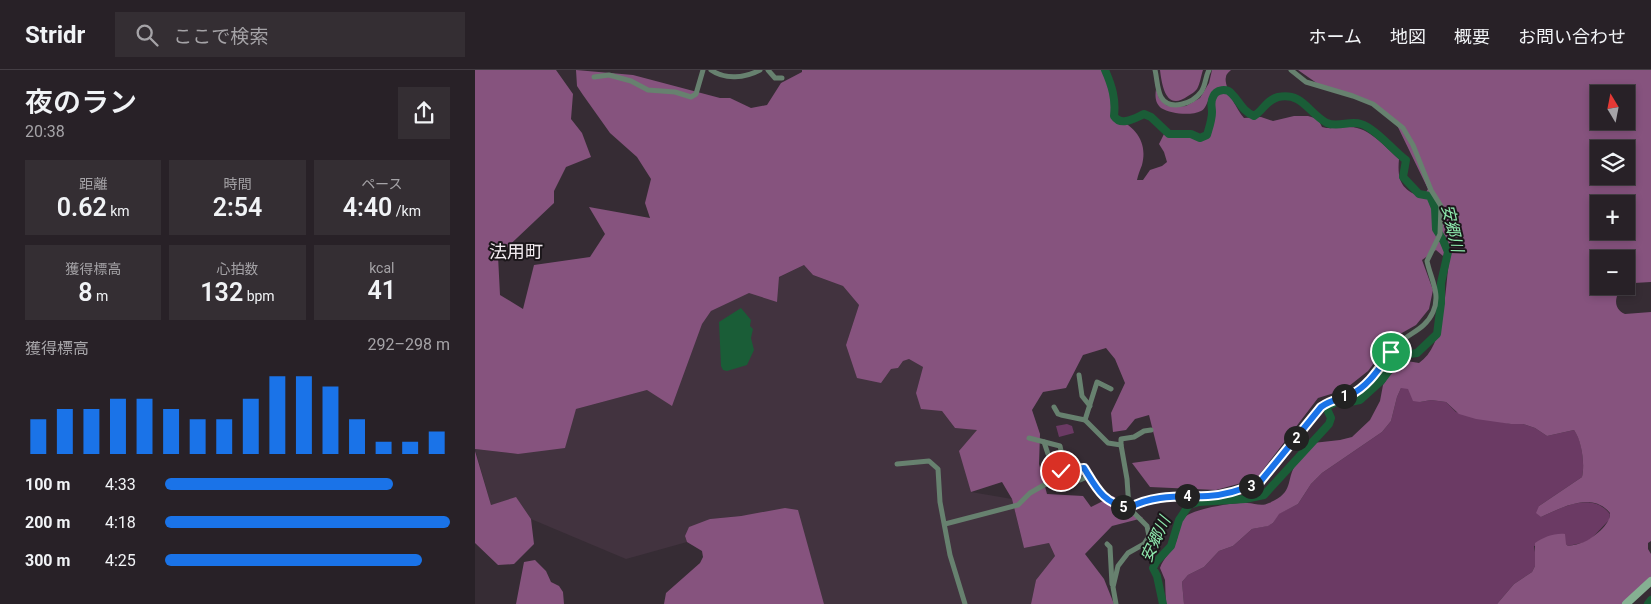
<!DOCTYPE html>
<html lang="ja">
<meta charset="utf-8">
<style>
body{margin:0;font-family:Roboto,"Noto Sans JP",sans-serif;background:#342e33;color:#f1f3f6;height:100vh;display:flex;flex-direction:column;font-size:19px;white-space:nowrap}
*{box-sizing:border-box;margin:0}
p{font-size:16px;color:#a5a3a7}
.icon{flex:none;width:28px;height:28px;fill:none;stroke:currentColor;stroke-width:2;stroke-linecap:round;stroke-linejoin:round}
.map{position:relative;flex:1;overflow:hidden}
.drawer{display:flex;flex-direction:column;background:#282127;width:475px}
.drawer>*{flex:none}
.needle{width:32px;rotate:350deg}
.buttons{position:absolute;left:1115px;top:15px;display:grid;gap:10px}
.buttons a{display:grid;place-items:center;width:45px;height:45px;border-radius:0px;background:#282127;box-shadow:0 2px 8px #0003,0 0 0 1px #443e44;font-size:25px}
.pin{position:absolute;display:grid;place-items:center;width:42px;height:42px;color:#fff;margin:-21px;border:2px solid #fff;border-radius:50%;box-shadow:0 1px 5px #0007}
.km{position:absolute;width:25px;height:25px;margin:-12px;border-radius:50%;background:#222;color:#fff;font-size:14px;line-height:25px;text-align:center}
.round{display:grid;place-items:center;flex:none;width:52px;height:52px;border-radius:0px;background:#342e33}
.summary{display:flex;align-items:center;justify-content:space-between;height:85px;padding:0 25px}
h1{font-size:28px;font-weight:600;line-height:38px}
.metrics{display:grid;grid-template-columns:repeat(3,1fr);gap:8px;height:85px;padding:5px 25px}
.metrics div{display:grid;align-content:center;border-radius:0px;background:#342e33;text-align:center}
.metrics b{font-size:25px;font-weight:600}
.metrics small{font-size:14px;font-weight:400}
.metrics p{font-size:14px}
.chart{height:140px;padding:10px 25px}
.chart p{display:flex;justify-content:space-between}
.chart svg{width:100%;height:90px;margin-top:5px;stroke:#1a73e8;stroke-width:6}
ul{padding:0 25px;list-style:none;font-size:16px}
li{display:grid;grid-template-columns:80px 60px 1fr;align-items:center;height:38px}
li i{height:12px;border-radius:6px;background:#1a73e8}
header{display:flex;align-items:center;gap:30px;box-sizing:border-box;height:70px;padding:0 25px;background:#282127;border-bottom:1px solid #443e44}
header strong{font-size:24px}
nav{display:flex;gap:28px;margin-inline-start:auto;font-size:18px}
.search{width:350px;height:45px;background:#342e33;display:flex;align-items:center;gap:12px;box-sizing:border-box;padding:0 18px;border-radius:0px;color:#a5a3a7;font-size:19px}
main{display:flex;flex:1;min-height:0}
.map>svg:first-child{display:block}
</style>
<header>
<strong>Stridr</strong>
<div class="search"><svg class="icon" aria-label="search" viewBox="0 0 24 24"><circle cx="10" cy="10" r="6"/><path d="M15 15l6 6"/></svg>ここで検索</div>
<nav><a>ホーム</a><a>地図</a><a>概要</a><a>お問い合わせ</a></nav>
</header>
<main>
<section class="drawer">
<div class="summary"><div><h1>夜のラン</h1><p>20:38</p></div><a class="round"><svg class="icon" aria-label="share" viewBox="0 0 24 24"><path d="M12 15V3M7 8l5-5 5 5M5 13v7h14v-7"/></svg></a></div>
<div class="metrics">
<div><p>距離</p><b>0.62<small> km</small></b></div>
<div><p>時間</p><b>2:54</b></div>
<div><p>ペース</p><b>4:40<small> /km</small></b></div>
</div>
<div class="metrics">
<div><p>獲得標高</p><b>8<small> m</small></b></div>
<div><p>心拍数</p><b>132<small> bpm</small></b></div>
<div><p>kcal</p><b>41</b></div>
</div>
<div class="chart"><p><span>獲得標高</span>292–298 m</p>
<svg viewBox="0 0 160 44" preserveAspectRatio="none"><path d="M5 44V27M15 44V22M25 44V22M35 44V17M45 44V17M55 44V22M65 44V27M75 44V27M85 44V17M95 44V6M105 44V6M115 44V11M125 44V27M135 44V38M145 44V38M155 44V33"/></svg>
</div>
<ul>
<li><b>100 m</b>4:33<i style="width:80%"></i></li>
<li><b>200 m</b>4:18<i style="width:100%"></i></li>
<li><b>300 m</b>4:25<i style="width:90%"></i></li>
</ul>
</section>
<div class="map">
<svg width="1176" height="534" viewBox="0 0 1176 534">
<rect width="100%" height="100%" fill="#362c34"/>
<path fill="#42333f" d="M329,195L338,205L368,216L384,235L371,275L416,299L423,298L428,291L434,289L448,297L441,323L467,341L480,358L503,359L496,422L537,429L549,478L574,473L580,486L561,510L556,534H349L322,440L235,449L210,466L212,472L151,489L56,449L41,428L16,435L0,379L43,384L101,339L172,320L236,241Z"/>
<g fill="#6b3a64">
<path d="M926,318H933L945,332L956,330L971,332L981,342L1036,354H1048L1060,358L1072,366L1099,360C1107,370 1110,395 1107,407L1064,436L1066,447C1088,437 1117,421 1135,444L1134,450L1117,468L1111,472L1093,476L1091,474L1059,476L1060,482V496L1057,502L1039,514L1022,534H709L707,512L713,505L729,497L744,481L758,476L777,459L792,456L798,453L803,444L823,434L836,414L847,403L907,362L916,351L922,327Z"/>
<path d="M592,354L597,356L599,363L584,367L581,356Z"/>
</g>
<g fill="#86537e" fill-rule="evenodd">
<path d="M0,0H81L98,24L96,49L107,63L116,87L91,97L79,121V133L23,186L25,225L48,239L59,195L115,187L130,164L114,137L175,148L170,133L176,109L162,87L135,63L108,25L102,16L101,0L158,5L245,28H255L276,38L292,35L306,13L327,2V0H628L635,18L640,47C660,57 673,71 667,95C665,100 663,105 662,110H668L675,100L687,96L692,92L689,82L684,74L689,64C703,68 724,71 735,58L738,30L733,31C731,35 730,39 726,41C716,46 696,44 686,38C680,33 680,26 681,19L684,28L691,35L698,37L711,36L725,28L734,13L737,0H756C754,2 751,4 751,7C748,15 763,41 769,48L786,47L798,51L819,46H833L843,49L847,57C857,60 865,56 875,57C894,57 910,77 924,89C922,110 926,121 948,127L953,119L919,49L892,30L843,14L823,0H1176V212L1159,213L1144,222C1139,230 1140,240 1150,244L1176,242V471L1173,473V479L1176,484V508L1147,534H1022L1039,514L1057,502L1060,496V473C1069,467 1079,463 1090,464L1091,474L1093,476C1099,475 1104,474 1109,472C1118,468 1136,454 1135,443C1117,421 1088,437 1066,447L1061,443L1064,436L1107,407C1110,395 1107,371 1099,360L1072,366L1060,358L1048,354H1036L1001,349L984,344L971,332L956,330L945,332L938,331L933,319L926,318L922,327L916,351L907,362L847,403L836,414L823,434L804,444L798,453L793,456L777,459L758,476L744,481L729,497L713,505L707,512L709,534H691L690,510L685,498C688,488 697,482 701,472C704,465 703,456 707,450C713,439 759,432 772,433C780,433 786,437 794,433C820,422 810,411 821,394C826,387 832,380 838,373L865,370L877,367L895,350L905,331L908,315L914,306L932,291L944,293C970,276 970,220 974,191L961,180L947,190L958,220L954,239L941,255L918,268L893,301L869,320L843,328L781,409L741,420L675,417L657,393L685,389L674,345L660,349L651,360L638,362L636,343L650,313L640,289L631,278L608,285L591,318L568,322L557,340L565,364L564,394L572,424L608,426L616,437L638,426L668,448L637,456L610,484L629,509L639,534H556L561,510L580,486L574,473L549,478L537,429L527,412L496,422L484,381L502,360L480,358L467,341L446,339L441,323L448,297L434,289L428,291L423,298L416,299L406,313L382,308L371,275L384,235L368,216L338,205L329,195L304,207L302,232L274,223L236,241L227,254L197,336L172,320L101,339L90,378L43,384L0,379ZM1124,24H1151V51H1124ZM1124,79H1151V106H1124ZM1124,134H1151V161H1124ZM1124,189H1151V216H1124Z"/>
<path d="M685,0H728C726,6 725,14 722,19C720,22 716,24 713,26C691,42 687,16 685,0Z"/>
<path d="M0,381L16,435L41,427L56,449L59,474L39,494L23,495L0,473Z"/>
<path d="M310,438L323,440L349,534H189L191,523L225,493L228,487L227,481L212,472L210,466L214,457L235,449L266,446Z"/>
<path d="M60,490L71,501L76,512L84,516L88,522L89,534H41L49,492Z"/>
</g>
<path fill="#1a5d37" d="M266,238L276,250L275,256L278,259L276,268L279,280L272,295L252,301L248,300L246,296L244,252Z"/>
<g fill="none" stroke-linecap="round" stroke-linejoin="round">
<g stroke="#1a5d37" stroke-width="8">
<path d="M630,0C637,16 641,29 639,46C646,57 660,48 669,44L676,47L694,64H716L725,68L732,65C734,58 737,50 737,42C737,37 735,32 738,27C741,19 752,18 757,24C765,32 767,41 779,46C788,41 791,30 803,27C828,22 833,43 852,53C863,58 875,50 886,54C900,58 919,81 931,90L928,107L944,124L955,126L960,138L961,159L968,170L973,182L966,213V233L962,264L942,283L928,285L921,291L906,311L885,330L875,332L866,330L851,337L856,348L854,354L789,425L770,429L724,432L714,435L704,450L696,476L681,492L678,498L682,506L688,534"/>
<path d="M1173,534L1176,530"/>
</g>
<g stroke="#67816f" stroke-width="5">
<path d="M236,0C250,10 270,8 285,0"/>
<path d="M293,0L300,8H307"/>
<path d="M680,0C682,8 682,19 686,27C695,42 718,33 726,22C731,15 730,7 734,0"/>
<path d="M119,7L134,5L156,11L173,20L200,22L216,27L221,24L228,0"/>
<path d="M604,305L607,326L615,336"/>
<path d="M636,319L622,312L610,350L633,373L646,375L652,409L654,438"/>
<path d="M579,337L583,344L586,345L610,350"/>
<path d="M554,368L585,376L589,394L592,398L598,400"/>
<path d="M569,372L573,384"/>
<path d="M646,375V369L659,367L669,361L676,360"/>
<path d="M582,393L586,401L594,399"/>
<path d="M422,394L454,391L463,399L465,432L475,485L490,534"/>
<path d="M605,410L614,406"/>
<path d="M654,438C688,419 734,432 772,417C776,416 782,414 786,411C791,407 796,399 800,394C814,377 826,359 840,343C853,327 868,331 882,320C900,308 908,286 925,272C937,262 951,258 958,242C966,224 956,210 952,191L965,164L966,136L956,120L938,75L928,58L898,34L878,26L831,12L816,0"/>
<path d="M470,454L543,435L555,423L569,415L586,411C592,404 600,398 609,399L622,420L627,425L638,434L654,438L672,456L674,466L669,474L653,483L643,496L638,517L641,534"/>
<path d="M632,474L635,477L637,514"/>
</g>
<path stroke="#85b092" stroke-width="8" d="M1151,534L1176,511"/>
</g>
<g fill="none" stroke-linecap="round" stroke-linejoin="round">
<g stroke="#fff" stroke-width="10">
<path id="route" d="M586,401L609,398C622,419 628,433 654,438C678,424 707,427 733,426C751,425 769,419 785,412L846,337C857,329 864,330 875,325C893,317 905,297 916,282"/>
</g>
<use href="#route" stroke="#1a73e8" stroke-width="6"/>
</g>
<g text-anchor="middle" stroke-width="4" stroke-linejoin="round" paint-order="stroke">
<g font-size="16" font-style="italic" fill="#8feaae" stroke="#1b161a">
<text transform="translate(978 158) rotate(77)" y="6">安郷川</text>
<text transform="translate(680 469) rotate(-65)" y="6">安郷川</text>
</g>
<g font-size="18" fill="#f3ecf1" stroke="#1b161a">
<text x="41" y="188">法用町</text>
</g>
</g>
</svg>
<div class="buttons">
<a><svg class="needle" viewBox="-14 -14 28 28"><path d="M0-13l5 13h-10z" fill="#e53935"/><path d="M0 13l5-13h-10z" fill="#a5a3a7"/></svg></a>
<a><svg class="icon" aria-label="layers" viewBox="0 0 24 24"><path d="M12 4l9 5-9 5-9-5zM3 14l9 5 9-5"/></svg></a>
<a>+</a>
<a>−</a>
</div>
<div class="pin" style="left:916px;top:282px;background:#1e9e55"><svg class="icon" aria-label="arrive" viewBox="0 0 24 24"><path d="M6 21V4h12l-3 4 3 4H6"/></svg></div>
<div class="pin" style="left:586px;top:401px;background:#d93025"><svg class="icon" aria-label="check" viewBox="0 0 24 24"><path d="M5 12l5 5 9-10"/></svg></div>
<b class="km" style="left:869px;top:326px">1</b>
<b class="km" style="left:821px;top:368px">2</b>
<b class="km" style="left:776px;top:416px">3</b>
<b class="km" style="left:712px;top:426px">4</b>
<b class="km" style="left:648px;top:437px">5</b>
</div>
</main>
